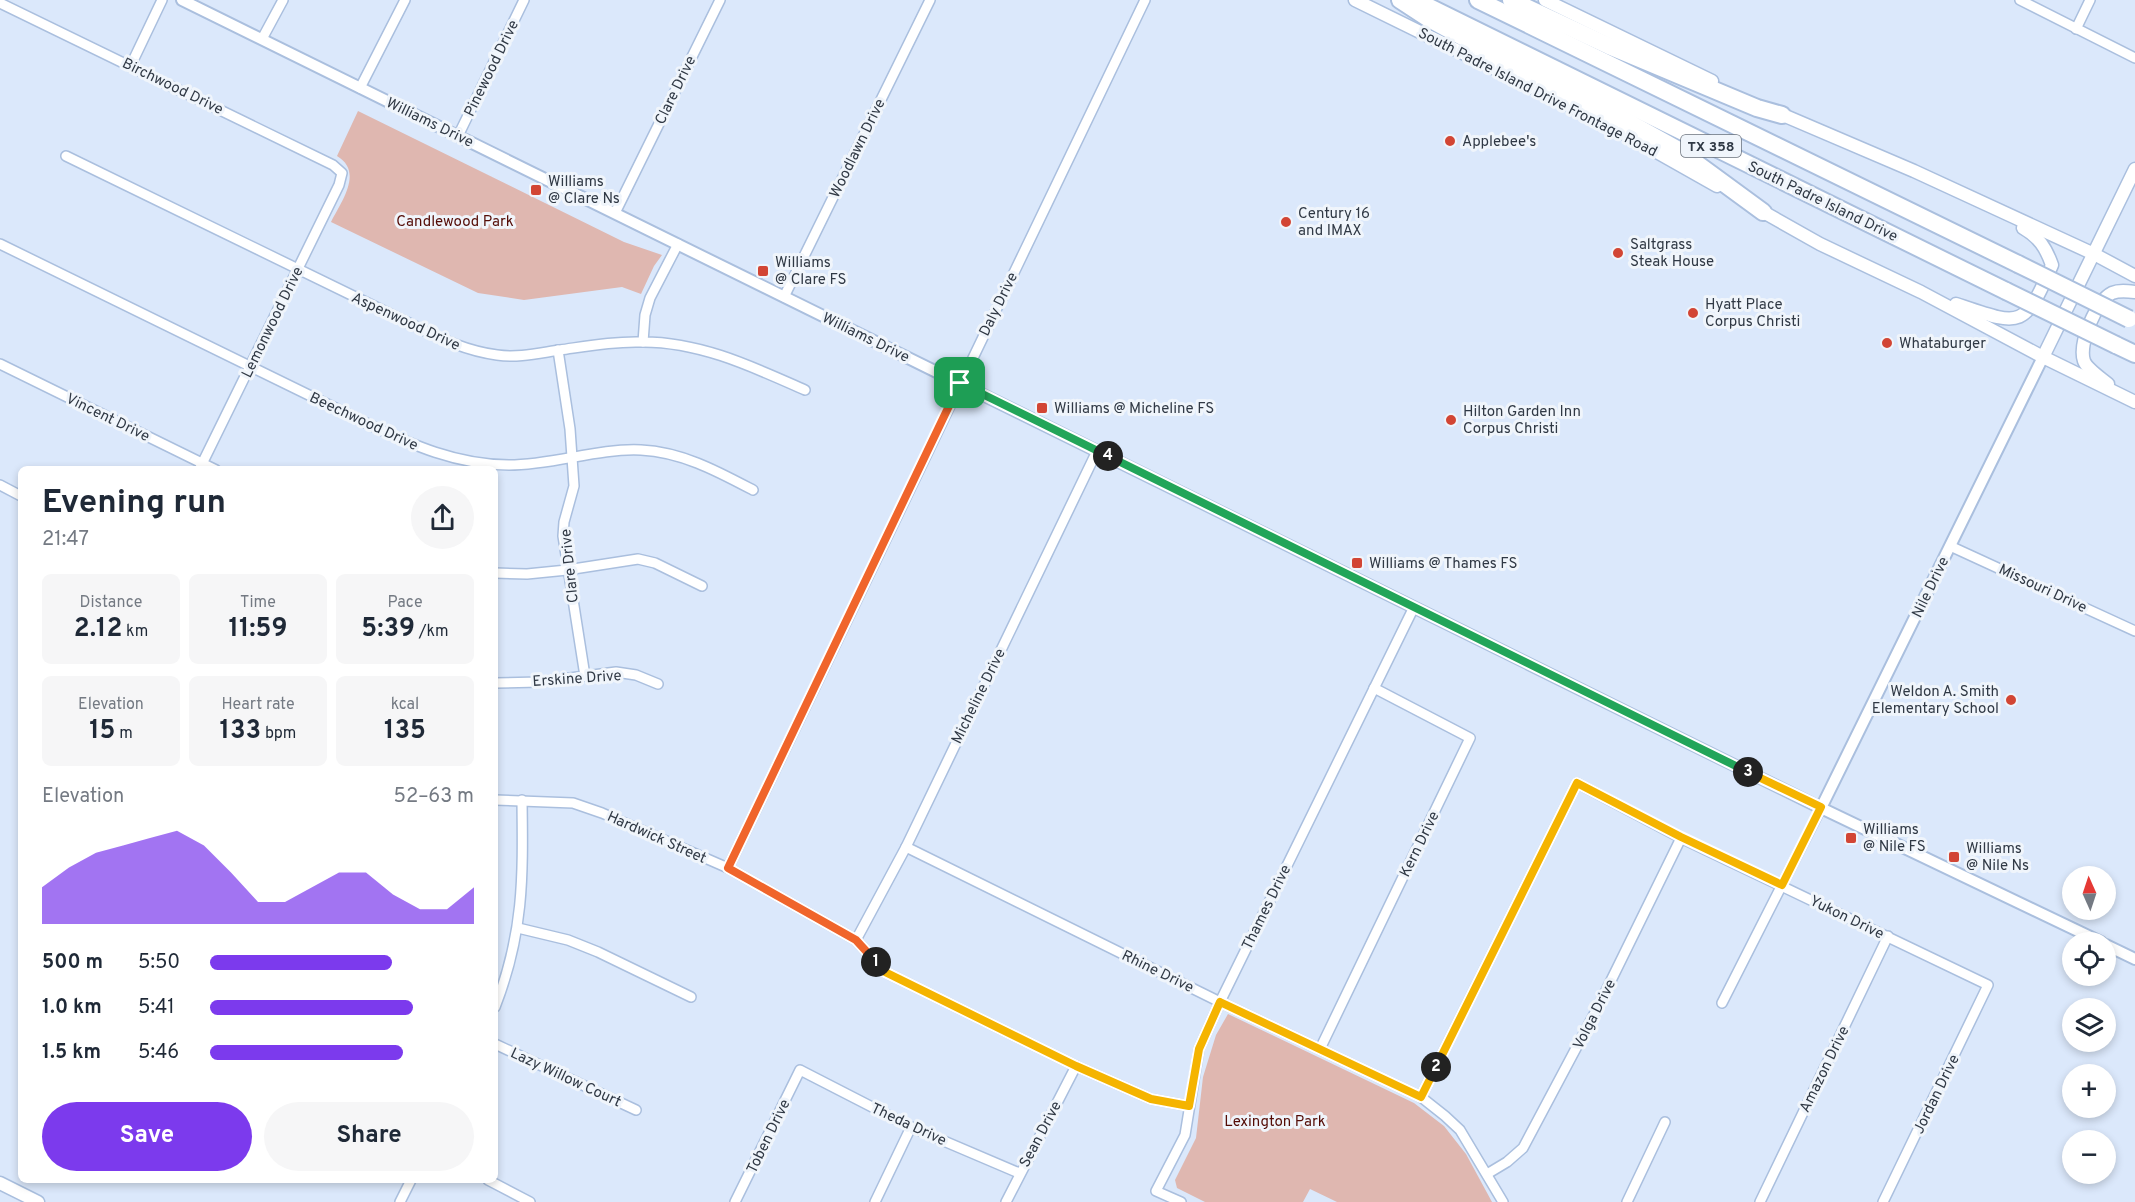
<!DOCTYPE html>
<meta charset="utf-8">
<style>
body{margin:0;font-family:Overpass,sans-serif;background:#f6f6f7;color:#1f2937;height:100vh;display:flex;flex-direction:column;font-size:22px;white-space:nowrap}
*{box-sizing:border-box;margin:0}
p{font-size:20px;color:#747a83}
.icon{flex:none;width:33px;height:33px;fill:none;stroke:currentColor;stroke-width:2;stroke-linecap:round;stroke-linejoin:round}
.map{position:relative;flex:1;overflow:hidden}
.sheet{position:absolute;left:18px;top:466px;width:480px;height:717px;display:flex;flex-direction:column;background:#fff;border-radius:9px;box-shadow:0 3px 9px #0003}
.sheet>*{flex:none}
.needle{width:39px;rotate:357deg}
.buttons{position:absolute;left:2062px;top:866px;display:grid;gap:12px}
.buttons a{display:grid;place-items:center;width:54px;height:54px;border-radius:50%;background:#fff;box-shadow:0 3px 9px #0003;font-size:30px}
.pin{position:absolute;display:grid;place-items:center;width:51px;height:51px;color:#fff;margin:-26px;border-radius:12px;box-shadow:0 3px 9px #0006}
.km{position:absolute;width:30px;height:30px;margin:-15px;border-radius:50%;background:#222;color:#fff;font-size:16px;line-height:30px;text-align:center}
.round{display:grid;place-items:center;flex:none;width:63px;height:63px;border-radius:32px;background:#f6f6f7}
.summary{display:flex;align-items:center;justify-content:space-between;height:102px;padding:0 24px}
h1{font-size:33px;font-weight:700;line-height:45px}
.metrics{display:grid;grid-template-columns:repeat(3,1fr);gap:9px;height:102px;padding:6px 24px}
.metrics div{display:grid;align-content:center;border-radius:9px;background:#f6f6f7;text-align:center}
.metrics b{font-size:26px;font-weight:700}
.metrics small{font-size:16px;font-weight:400}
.metrics p{font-size:16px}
.chart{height:168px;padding:12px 24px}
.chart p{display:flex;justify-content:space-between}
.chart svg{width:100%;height:108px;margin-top:6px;fill:#7c3aed;opacity:.7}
.cta{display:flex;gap:12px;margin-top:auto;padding:12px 24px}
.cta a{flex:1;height:69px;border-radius:36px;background:#7c3aed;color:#fff;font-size:24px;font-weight:700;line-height:69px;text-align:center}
.cta a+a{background:#f6f6f7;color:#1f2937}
ul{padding:0 24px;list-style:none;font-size:20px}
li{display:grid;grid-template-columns:96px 72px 1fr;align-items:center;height:45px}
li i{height:15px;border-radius:8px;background:#7c3aed}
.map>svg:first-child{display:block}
</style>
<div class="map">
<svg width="2135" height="1202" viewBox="0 0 2135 1202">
<rect width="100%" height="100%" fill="#dbe8fb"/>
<g fill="#dfb7b0">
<path d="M358,111L624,242L662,255L654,266L641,294L622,287L524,300L478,293L331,222C341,202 364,172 337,156Z"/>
<path d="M1228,1014L1414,1103L1444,1126L1466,1154L1492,1202H1337L1310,1189L1303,1202H1205L1177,1188L1175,1180L1196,1138L1203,1077L1216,1035Z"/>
</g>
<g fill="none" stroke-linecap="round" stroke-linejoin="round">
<g stroke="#aabfde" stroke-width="12">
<g id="minor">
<path d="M2020,0L2135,58"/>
<path d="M0,3L333,165L342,173L339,185L199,470"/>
<path d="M2076,29L2090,0"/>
<path d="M262,39L283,0"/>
<path d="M131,65L162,0"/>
<path d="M360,88L405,0"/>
<path d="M458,136L524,0"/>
<path d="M66,156L415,326C441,339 467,351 497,355C518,358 539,353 560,350C588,346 615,341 643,342C701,342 753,367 805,390"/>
<path d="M615,213L720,0"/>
<path d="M0,244L366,423C412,445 457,465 509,465C554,465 597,448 641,450C682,452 717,471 753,490"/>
<path d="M784,297L930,0"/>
<path d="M643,342L645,315L650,298L678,244"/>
<path d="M558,350L570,429L574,486L564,522L563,536L585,676"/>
<path d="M0,364L216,470"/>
<path d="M0,485L21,496"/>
<path d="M1950,546L2135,631"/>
<path d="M495,573L527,574L567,570L638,559L655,563L702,586"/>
<path d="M495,683L539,682L616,672L636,675L658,684"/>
<path d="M495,800L573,803L602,813L728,868L856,940L885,972L1076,1066L1151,1099L1189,1106"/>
<path d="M906,847L1220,1002L1421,1097L1445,1116L1460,1130L1503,1202"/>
<path d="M728,868L1145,0"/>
<path d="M518,928L568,940L598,952L691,997"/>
<path d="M856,940L906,847L1097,451"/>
<path d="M1722,1003L1821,808"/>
<path d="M495,1007C524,933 523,877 522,800"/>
<path d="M495,1044L636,1110"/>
<path d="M1320,1049L1470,738L1374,688"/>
<path d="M1421,1097L1577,783L1681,838L1988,985L1883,1202"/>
<path d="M1487,1174L1507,1162L1523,1148L1599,1005L1681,838"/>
<path d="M488,1180L530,1202"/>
<path d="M400,1202L411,1180"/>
<path d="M735,1202L800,1070L911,1127L1019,1173"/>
<path d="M875,1202L911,1127"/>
<path d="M1006,1202L1076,1066"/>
<path d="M1181,1202L1156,1191L1185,1135L1199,1049L1220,1002L1414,607"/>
<path d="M1627,1202L1665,1122"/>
<path d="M1760,1202L1888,936"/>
</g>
</g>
<g stroke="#aabfde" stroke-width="14">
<g id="tertiary">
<path d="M182,0L1821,808L2101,942"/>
<path d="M1821,808L2043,357"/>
<path d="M2106,945L2135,959"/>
</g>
</g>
<g stroke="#aabfde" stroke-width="15">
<g id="secondary">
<path d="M1355,0L1609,125L1717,186"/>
<path d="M1545,0L1712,81"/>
<path d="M1776,112L1914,171L2094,254L2135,276"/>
<path d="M1758,209L1820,244L1921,292L2043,357L2135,402"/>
<path d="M1956,304C2021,326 2024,330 2052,265C2046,248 2039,237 2023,228"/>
<path d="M2043,357L2135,169"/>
<path d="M2108,384C2101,378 2087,369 2084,361C2078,344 2096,301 2112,293C2119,290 2127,291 2135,292"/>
<path d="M0,1183L38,1202"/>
</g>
</g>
<g stroke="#aabfde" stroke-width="20">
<g id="motorway">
<path d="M1400,0L1429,19L1529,73L1632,124L1677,149L1763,212"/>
<path d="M1415,0L2006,291"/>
<path d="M1478,0L2018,264"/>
<path d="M1511,0L1609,46L1757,108L1782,115"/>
<path d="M2116,345L2135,354"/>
</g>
</g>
<use href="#minor" stroke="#fff" stroke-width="9"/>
<use href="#tertiary" stroke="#fff" stroke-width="10"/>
<use href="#secondary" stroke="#fff" stroke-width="12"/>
<use href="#motorway" stroke="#fff" stroke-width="16"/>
<g stroke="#aabfde" stroke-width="20" stroke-linecap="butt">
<g id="motorway-bridge">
<path d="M2018,264L2129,319"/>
<path d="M2006,291L2116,345"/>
</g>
</g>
<use href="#motorway-bridge" stroke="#fff" stroke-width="16"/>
</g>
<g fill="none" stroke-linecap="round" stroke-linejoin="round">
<g stroke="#fff" stroke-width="12">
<path id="split-1" d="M876,962L856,940L728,868L960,383"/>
</g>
<g stroke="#fff" stroke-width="12">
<path id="split-2" d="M876,962L885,972L1076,1066L1151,1099L1189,1106L1199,1049L1220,1002L1421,1097L1436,1067"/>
</g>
<g stroke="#fff" stroke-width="12">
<path id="split-3" d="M1436,1067L1577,783L1681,837L1782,885L1821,807L1748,772"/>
</g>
<g stroke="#fff" stroke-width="12">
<path id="split-4" d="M1108,456L1748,772"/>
</g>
<g stroke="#fff" stroke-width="12">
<path id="split-5" d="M960,383L1108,456"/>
</g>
<use href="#split-1" stroke="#f0652b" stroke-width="8"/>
<use href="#split-2" stroke="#f5b400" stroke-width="8"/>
<use href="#split-3" stroke="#f5b400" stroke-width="8"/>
<use href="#split-4" stroke="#22a559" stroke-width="8"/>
<use href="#split-5" stroke="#22a559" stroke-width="8"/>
</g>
<g fill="#d24534" stroke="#f0f5fb" stroke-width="2">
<circle cx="1450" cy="141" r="6"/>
<rect x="530" y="184" width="12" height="12" rx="3"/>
<circle cx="1286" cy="222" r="6"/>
<circle cx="1618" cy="253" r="6"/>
<rect x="757" y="265" width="12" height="12" rx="3"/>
<circle cx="1693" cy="313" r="6"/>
<circle cx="1887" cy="343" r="6"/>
<rect x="1036" y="402" width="12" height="12" rx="3"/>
<circle cx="1451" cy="420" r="6"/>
<rect x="1351" y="557" width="12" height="12" rx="3"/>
<circle cx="2011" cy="700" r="6"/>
<rect x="1845" y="832" width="12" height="12" rx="3"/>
<rect x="1948" y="851" width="12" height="12" rx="3"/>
</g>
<g text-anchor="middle" stroke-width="6" stroke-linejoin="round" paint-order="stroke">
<rect fill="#f0f5fb" stroke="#6a717c" stroke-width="1.5" x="1681" y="135" width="60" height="22" rx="4.5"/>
<g font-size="14" font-weight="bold" fill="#303945">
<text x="1711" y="151">TX 358</text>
</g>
<g font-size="15" fill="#303945" stroke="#f0f5fb">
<text transform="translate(491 68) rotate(-64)" y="5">Pinewood Drive</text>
<text transform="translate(173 86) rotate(26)" y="5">Birchwood Drive</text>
<text transform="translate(675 90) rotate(-64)" y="5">Clare Drive</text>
<text transform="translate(1538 92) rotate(27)" y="5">South Padre Island Drive Frontage Road</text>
<text transform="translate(430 122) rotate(26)" y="5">Williams Drive</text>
<text transform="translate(857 148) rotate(-64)" y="5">Woodlawn Drive</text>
<text transform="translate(1823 201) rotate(26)" y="5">South Padre Island Drive</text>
<text transform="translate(998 304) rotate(-64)" y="5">Daly Drive</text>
<text transform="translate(406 321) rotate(25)" y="5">Aspenwood Drive</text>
<text transform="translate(272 322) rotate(-64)" y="5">Lemonwood Drive</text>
<text transform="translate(866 337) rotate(26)" y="5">Williams Drive</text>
<text transform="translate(108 417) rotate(26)" y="5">Vincent Drive</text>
<text transform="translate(364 421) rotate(25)" y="5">Beechwood Drive</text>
<text transform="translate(569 566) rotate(-96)" y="5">Clare Drive</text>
<text transform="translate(1930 587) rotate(-64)" y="5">Nile Drive</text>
<text transform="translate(2043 588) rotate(25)" y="5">Missouri Drive</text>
<text transform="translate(577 678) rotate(-4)" y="5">Erskine Drive</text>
<text transform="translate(978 696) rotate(-64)" y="5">Micheline Drive</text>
<text transform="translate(657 837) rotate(24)" y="5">Hardwick Street</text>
<text transform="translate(1419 844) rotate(-64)" y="5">Kern Drive</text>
<text transform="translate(1266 907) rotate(-64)" y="5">Thames Drive</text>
<text transform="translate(1847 917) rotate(26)" y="5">Yukon Drive</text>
<text transform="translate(1158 971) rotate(26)" y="5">Rhine Drive</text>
<text transform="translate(1594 1014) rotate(-63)" y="5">Volga Drive</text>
<text transform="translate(1824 1069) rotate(-64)" y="5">Amazon Drive</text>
<text transform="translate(566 1077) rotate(25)" y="5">Lazy Willow Court</text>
<text transform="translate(1936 1094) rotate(-64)" y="5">Jordan Drive</text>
<text transform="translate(909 1124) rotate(25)" y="5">Theda Drive</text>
<text transform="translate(1040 1134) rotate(-62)" y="5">Sean Drive</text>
<text transform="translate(768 1136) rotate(-64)" y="5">Toben Drive</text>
</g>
<g font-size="15" fill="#303945" stroke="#f0f5fb" text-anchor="start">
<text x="1462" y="146">Applebee's</text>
<text x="548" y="186">Williams<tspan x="548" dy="17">@ Clare Ns</tspan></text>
<text x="1298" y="218">Century 16<tspan x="1298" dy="17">and IMAX</tspan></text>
<text x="1630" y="249">Saltgrass<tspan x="1630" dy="17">Steak House</tspan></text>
<text x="775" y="267">Williams<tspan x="775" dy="17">@ Clare FS</tspan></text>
<text x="1705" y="309">Hyatt Place<tspan x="1705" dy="17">Corpus Christi</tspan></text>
<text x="1899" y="348">Whataburger</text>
<text x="1054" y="413">Williams @ Micheline FS</text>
<text x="1463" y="416">Hilton Garden Inn<tspan x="1463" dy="17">Corpus Christi</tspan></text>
<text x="1369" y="568">Williams @ Thames FS</text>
<text x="1999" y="696" text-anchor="end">Weldon A. Smith<tspan x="1999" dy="17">Elementary School</tspan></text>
<text x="1863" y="834">Williams<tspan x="1863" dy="17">@ Nile FS</tspan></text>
<text x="1966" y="853">Williams<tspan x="1966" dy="17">@ Nile Ns</tspan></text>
</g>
<g font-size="15" fill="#540c06" stroke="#f0f5fb">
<text x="455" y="226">Candlewood Park</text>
<text x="1275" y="1126">Lexington Park</text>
</g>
</g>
</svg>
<div class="buttons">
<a><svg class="needle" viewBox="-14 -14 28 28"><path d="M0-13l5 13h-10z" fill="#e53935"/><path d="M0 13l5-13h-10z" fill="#747a83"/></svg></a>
<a><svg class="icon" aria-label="locate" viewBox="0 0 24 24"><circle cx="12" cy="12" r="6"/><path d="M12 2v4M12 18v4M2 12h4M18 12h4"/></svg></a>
<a><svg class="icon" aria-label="layers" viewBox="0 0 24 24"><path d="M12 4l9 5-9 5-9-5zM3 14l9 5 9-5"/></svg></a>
<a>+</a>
<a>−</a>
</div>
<div class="pin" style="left:960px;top:383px;background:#1e9e55"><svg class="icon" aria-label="arrive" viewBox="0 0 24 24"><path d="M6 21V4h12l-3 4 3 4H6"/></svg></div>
<b class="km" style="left:876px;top:962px">1</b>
<b class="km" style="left:1436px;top:1067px">2</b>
<b class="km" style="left:1748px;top:772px">3</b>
<b class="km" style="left:1108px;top:456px">4</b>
<section class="sheet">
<div class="summary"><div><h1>Evening run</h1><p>21:47</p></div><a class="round"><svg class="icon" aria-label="share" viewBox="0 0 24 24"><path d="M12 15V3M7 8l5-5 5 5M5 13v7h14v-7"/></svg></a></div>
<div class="metrics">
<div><p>Distance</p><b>2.12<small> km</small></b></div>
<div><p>Time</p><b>11:59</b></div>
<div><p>Pace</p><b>5:39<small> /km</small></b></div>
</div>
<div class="metrics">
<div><p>Elevation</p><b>15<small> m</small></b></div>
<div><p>Heart rate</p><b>133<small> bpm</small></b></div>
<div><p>kcal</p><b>135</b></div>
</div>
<div class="chart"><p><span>Elevation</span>52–63 m</p>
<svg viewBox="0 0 160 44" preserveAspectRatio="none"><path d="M0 44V29L10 21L20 15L30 12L40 9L50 6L60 12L70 23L80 35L90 35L100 29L110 23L120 23L130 32L140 38L150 38L160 29V44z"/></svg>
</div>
<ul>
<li><b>500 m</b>5:50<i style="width:69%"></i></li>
<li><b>1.0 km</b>5:41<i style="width:77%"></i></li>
<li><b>1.5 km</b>5:46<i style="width:73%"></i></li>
</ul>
<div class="cta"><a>Save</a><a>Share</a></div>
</section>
</div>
